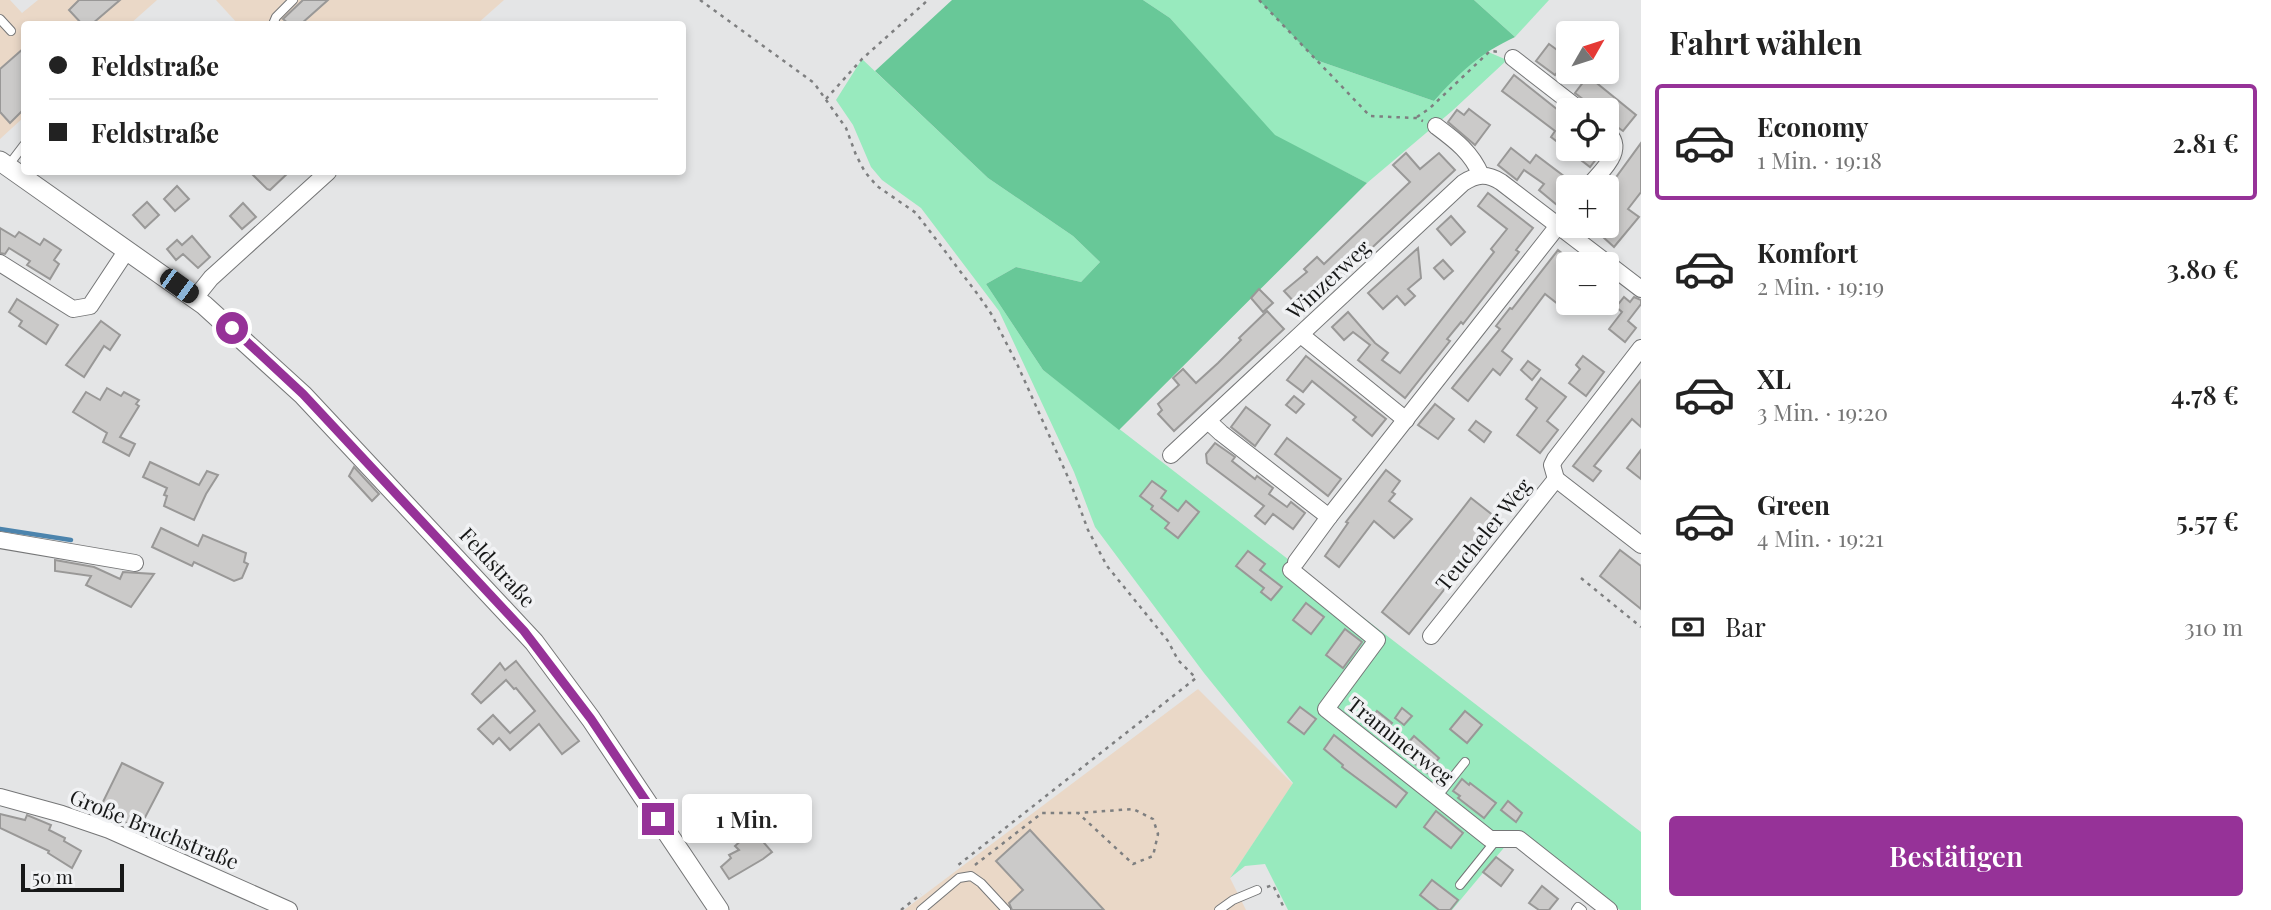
<!DOCTYPE html>
<html lang="de">
<meta charset="utf-8">
<style>
:root{--surface:#fff;--page:#f6f6f6;--text:#222;--muted:#767676;--line:#e0e0e0;--accent:#963298}
body{margin:0;font-family:"Playfair Display",serif;background:var(--page);color:var(--text);height:100vh;display:flex;flex-direction:column;font-size:26px;white-space:nowrap}
*{box-sizing:border-box;margin:0}
p{font-size:23px;color:var(--muted)}
.icon{flex:none;width:38px;height:38px;fill:none;stroke:currentColor;stroke-width:2;stroke-linecap:round;stroke-linejoin:round}
.map{position:relative;flex:1;overflow:hidden}
.panel{display:flex;flex-direction:column;background:var(--surface);width:630px}
.panel>*{flex:none}
.guide{position:absolute;left:21px;top:21px;width:665px;height:154px;border-radius:7px;box-shadow:0 4px 10px #0003;display:grid;align-content:center;height:154px;padding:0 28px;background:var(--surface)}
.needle{width:46px;rotate:51deg}
.controls{position:absolute;left:1556px;top:21px;display:grid;gap:14px}
.controls a{display:grid;place-items:center;width:63px;height:63px;border-radius:7px;background:var(--surface);box-shadow:0 4px 10px #0003;font-size:35px}
.scale{position:absolute;left:21px;bottom:18px;width:103px;box-sizing:border-box;padding-left:7px;border:4px solid #171818;border-top:0;font-size:19px;line-height:24px;white-space:nowrap;color:#171818;-webkit-text-stroke:5px #f1f2f4;paint-order:stroke}
.end{position:absolute;width:32px;height:32px;margin:-16px;border:9px solid #963298;background:#fff;box-shadow:0 0 0 4px #fff}
.from{border-radius:50%}
.bubble{position:absolute;height:49px;border-radius:7px;background:var(--surface);box-shadow:0 4px 10px #0003;font-size:23px;font-weight:600;line-height:49px;text-align:center}
.car{position:absolute;width:21px;height:42px;margin:-21px -10px;border-radius:9px;box-shadow:0 0 5px 2px #0007;background:linear-gradient(#222 24%,#8ab4d8 0 40%,#222 0 76%,#8ab4d8 0 86%,#222 0)}
.guide b{display:flex;align-items:center;gap:24px;height:66px;font-size:26px}
.guide b+b{border-top:2px solid var(--line)}
.guide i{width:18px;height:18px;background:var(--text)}
ul{padding:0;list-style:none}
li{display:flex;align-items:center;gap:21px;height:116px;margin:0 14px 10px;padding:0 14px;border:4px solid transparent;border-radius:7px}
li div{flex:1}
li b{display:block;font-size:26px}
li em{font-style:normal;font-weight:600}
li.current{border-color:var(--accent)}
li>.icon{width:63px;height:63px;stroke-width:1.5}
h2{padding:0 28px;font-size:32px;line-height:84px}
.pay{display:flex;align-items:center;gap:18px;height:77px;padding:0 28px;font-size:26px}
.pay p{margin-inline-start:auto}
.action{display:flex;gap:14px;margin-top:auto;padding:14px 28px}
.action a{flex:1;height:80px;border-radius:7px;background:var(--accent);color:#fff;font-size:28px;font-weight:600;line-height:80px;text-align:center}
main{display:flex;flex:1;min-height:0}
.map>svg:first-child{display:block}
.commercial{fill:#ead8c7}
.green{fill:#98eabe}
.forest{fill:#68c898}
.lines{fill:none;stroke-linecap:round;stroke-linejoin:round}
.stream{stroke:#4c84ad;stroke-width:4.5}
.building{fill:#cbcac9;stroke:#999897;stroke-width:2}
.service-casing{stroke:#757677;stroke-width:10}
.minor-casing{stroke:#757677;stroke-width:18}
.tertiary-casing{stroke:#757677;stroke-width:21}
.path{stroke:#7e7f80;stroke-width:2.5;stroke-dasharray:3.5 5;stroke-linecap:butt}
.service{stroke:#fff;stroke-width:8}
.minor{stroke:#fff;stroke-width:16}
.tertiary{stroke:#fff;stroke-width:19}
.route{stroke:#963298;stroke-width:9}
.labels{text-anchor:middle;stroke-width:7;stroke-linejoin:round;paint-order:stroke}
.street-label{font-size:21px;fill:#171818;stroke:#f1f2f4}
</style>
<main>
<div class="map">
<svg width="1641" height="910" viewBox="0 0 1641 910">
<rect width="100%" height="100%" fill="#e4e5e6"/>
<g class="commercial">
<polygon points="0,0 10,0 22,13 38,0 157,0 130,24 24,24 24,117 0,139"/>
<polygon points="216,0 504,0 477,24 238,24"/>
<polygon points="1198,689 1293,784 1230,878 1246,910 904,910"/>
</g>
<g class="green">
<polygon points="1143,0 1260,0 1316,60 1434,101 1456,76 1486,51 1507,60 1452,111 1367,183 1275,136 1170,18"/>
<polygon points="1474,0 1549,0 1515,37"/>
<polygon points="862,59 988,178 1073,236 1100,262 1081,282 1016,267 986,284 1043,370 1641,832 1641,910 1620,910 1517,832 1452,910 1288,910 1265,864 1245,866 1230,878 1293,783 1204,673 1095,527 1074,472 999,311 921,208 882,180 871,167 853,125 836,100"/>
</g>
<g class="forest">
<polygon points="952,0 1143,0 1170,18 1275,135 1367,183 1119,430 1043,370 986,284 1016,267 1081,282 1100,262 1073,236 988,178 875,71"/>
<path d="M1259,0H1474L1515,37C1479,54 1460,72 1434,101L1316,60Z"/>
</g>
<g class="lines">
<polyline class="stream" points="0,529 71,540"/>
</g>
<g class="building">
<polygon points="79,0 120,0 92,24 82,24 69,10"/>
<polygon points="303,0 328,0 301,24 289,24 283,19"/>
<polygon points="1549,44 1568,58 1555,75 1536,61"/>
<polygon points="24,48 24,109 10,123 0,112 0,69"/>
<polygon points="1514,75 1568,118 1568,149 1585,149 1597,158 1590,167 1551,137 1555,131 1502,91"/>
<polygon points="1588,76 1636,115 1623,131 1606,119 1606,110 1597,110 1575,93"/>
<polygon points="1469,109 1490,125 1475,145 1448,122 1457,110 1464,115"/>
<polygon points="1641,143 1641,192 1628,209 1639,217 1614,247 1591,226 1606,226 1606,191"/>
<polygon points="1511,148 1530,163 1536,155 1573,183 1557,205 1539,190 1544,184 1524,170 1517,180 1498,165"/>
<polygon points="1406,153 1420,169 1439,153 1455,170 1314,302 1307,296 1297,305 1284,291 1307,272 1304,269 1317,257 1324,264 1410,182 1393,165"/>
<polygon points="250,172 289,172 270,190 267,189"/>
<polygon points="177,186 189,199 175,211 164,199"/>
<polygon points="1488,193 1533,228 1516,250 1519,252 1463,324 1461,322 1447,339 1450,341 1405,398 1358,360 1370,345 1353,332 1344,340 1332,327 1348,312 1375,343 1388,353 1382,360 1400,373 1494,252 1491,249 1507,229 1478,206"/>
<polygon points="147,202 159,215 145,228 133,215"/>
<polygon points="243,203 256,217 242,229 230,216"/>
<polygon points="1451,216 1465,232 1451,245 1437,229"/>
<polygon points="0,228 15,237 19,232 40,245 44,239 61,250 54,260 59,264 50,279 27,265 30,261 9,248 5,254 0,253"/>
<polygon points="192,236 210,257 198,268 183,254 176,260 167,249 177,240 182,245"/>
<polygon points="1418,248 1421,278 1408,289 1415,296 1405,305 1397,296 1383,309 1368,293"/>
<polygon points="1558,250 1568,258 1568,277 1563,284 1568,288 1568,312 1545,294 1502,351 1512,359 1500,375 1493,369 1468,401 1452,388 1500,329 1496,326 1510,308 1512,309"/>
<polygon points="1443,260 1453,271 1444,279 1434,268"/>
<polygon points="1259,289 1273,303 1263,312 1251,298"/>
<polygon points="1624,297 1630,302 1634,297 1641,300 1641,304 1628,321 1636,328 1625,342 1609,329 1622,312 1616,307"/>
<polygon points="17,299 58,325 46,344 19,326 22,321 9,312"/>
<polygon points="1267,311 1284,329 1174,431 1158,414 1162,410 1158,404 1179,385 1173,378 1183,369 1196,383 1218,363 1241,340 1239,338"/>
<polygon points="101,321 120,335 110,350 104,346 84,377 66,365"/>
<polygon points="1306,356 1386,419 1372,436 1353,420 1356,417 1312,381 1303,392 1287,380"/>
<polygon points="1583,356 1604,372 1586,396 1569,383 1580,369 1576,365"/>
<polygon points="1528,361 1540,370 1532,380 1521,370"/>
<polygon points="1541,378 1566,397 1547,421 1558,430 1540,453 1517,435 1537,408 1526,399"/>
<polygon points="1641,380 1641,427 1632,419 1594,466 1601,471 1593,481 1573,466"/>
<polygon points="107,388 121,396 124,392 139,400 136,404 139,406 120,437 135,444 129,456 103,442 107,433 73,412 86,392 100,400"/>
<polygon points="1294,396 1304,404 1296,413 1286,405"/>
<polygon points="1435,404 1454,419 1438,439 1418,425"/>
<polygon points="1246,407 1270,425 1255,446 1231,427"/>
<polygon points="1476,421 1491,432 1484,442 1469,430"/>
<polygon points="1287,438 1341,479 1328,496 1275,454"/>
<polygon points="1215,443 1235,457 1232,461 1255,479 1257,476 1273,488 1269,494 1287,507 1291,502 1305,513 1293,529 1273,514 1265,524 1255,516 1264,506 1207,463 1206,454"/>
<polygon points="1641,450 1641,479 1627,468"/>
<polygon points="150,462 199,485 207,471 218,475 206,494 194,520 164,506 167,496 164,495 167,488 143,477"/>
<polygon points="354,467 379,494 372,501 349,476"/>
<polygon points="1386,470 1400,481 1392,492 1395,494 1389,501 1412,519 1394,538 1374,521 1339,567 1325,556 1348,523 1346,522"/>
<polygon points="1152,481 1166,491 1161,498 1178,511 1186,501 1199,512 1178,538 1165,528 1169,523 1151,509 1153,506 1140,496"/>
<polygon points="1471,498 1499,520 1409,634 1382,612"/>
<polygon points="161,528 198,546 203,535 246,553 244,562 248,564 242,578 234,581 194,562 192,566 152,547"/>
<polygon points="1620,550 1641,566 1641,609 1600,576"/>
<polygon points="1248,551 1265,564 1260,570 1282,587 1271,600 1261,592 1264,588 1236,566"/>
<polygon points="55,560 94,567 120,579 123,572 154,574 131,607 86,585 91,576 55,571"/>
<polygon points="1306,603 1324,617 1311,634 1293,620"/>
<polygon points="1345,629 1362,642 1343,668 1326,655"/>
<polygon points="516,661 579,741 562,754 539,724 510,750 499,738 493,744 478,729 493,715 510,733 535,711 516,688 514,689 506,680 481,703 472,694 500,663 505,670"/>
<polygon points="1300,707 1316,719 1304,734 1288,722"/>
<polygon points="1402,708 1412,716 1404,725 1395,718"/>
<polygon points="1377,711 1392,723 1381,737 1366,726"/>
<polygon points="1465,711 1482,725 1467,743 1450,729"/>
<polygon points="1334,735 1407,793 1396,807 1342,767 1343,765 1324,749"/>
<polygon points="1414,736 1439,758 1427,773 1400,752"/>
<polygon points="122,763 163,783 139,829 99,810"/>
<polygon points="1462,779 1469,785 1470,783 1496,803 1484,818 1458,798 1460,796 1453,791"/>
<polygon points="1508,801 1522,813 1516,822 1501,810"/>
<polygon points="1436,811 1463,833 1451,848 1424,827"/>
<polygon points="0,814 25,820 27,815 51,825 49,830 65,838 64,841 81,851 72,868 48,853 49,851 0,828"/>
<polygon points="753,830 772,852 763,859 729,879 721,867 731,858 729,855 739,850 735,846"/>
<polygon points="1030,830 1104,910 1012,910 1009,903 1023,890 996,861"/>
<polygon points="1496,857 1513,870 1501,886 1483,872"/>
<polygon points="1432,880 1458,900 1450,910 1439,910 1420,895"/>
<polygon points="1542,886 1558,899 1549,910 1539,910 1529,903"/>
</g>
<g class="lines">
<g class="service-casing">
<g id="service">
<polyline points="0,19 11,31"/>
<polyline points="273,24 276,17 293,0"/>
<polyline points="8,166 24,145"/>
<polyline points="1437,797 1465,762"/>
<polyline points="1460,885 1497,839"/>
<polyline points="921,910 959,878 971,876 981,883 1006,910"/>
<polyline points="1219,910 1233,900 1257,890"/>
<polyline points="1576,910 1578,907 1582,910"/>
</g>
</g>
<g class="minor-casing">
<g id="minor">
<polyline points="1513,58 1580,110"/>
<path d="M1436,126C1456,141 1471,152 1481,175"/>
<path d="M1588,187C1601,171 1628,150 1606,131"/>
<polyline points="0,263 73,309 90,306 127,250"/>
<polyline points="195,298 211,278 328,172"/>
<polyline points="1301,335 1406,420"/>
<polyline points="1208,421 1221,433 1329,517 1568,213"/>
<path d="M1171,455L1463,183C1477,174 1487,173 1501,182L1641,289"/>
<polyline points="1556,479 1552,465 1555,459 1641,348"/>
<polyline points="1556,479 1641,545"/>
<polyline points="0,540 135,563"/>
<polyline points="1296,562 1329,517"/>
<polyline points="1291,570 1377,640 1326,709 1490,839 1519,839 1609,910"/>
<polyline points="1431,636 1556,479"/>
<polyline points="0,797 62,814 109,830 289,910"/>
</g>
</g>
<g class="tertiary-casing">
<polyline id="tertiary" points="0,161 204,305 303,395 534,642 591,719 719,910"/>
</g>
<g class="path">
<polyline points="700,0 814,83 846,128 856,155 865,172 877,186 916,213 979,296 992,315 1018,366 1071,484 1088,530 1107,566 1168,641 1178,660 1196,678 957,866"/>
<polyline points="1259,0 1370,116 1416,118 1423,121"/>
<polyline points="826,99 862,59 928,0"/>
<polyline points="1417,117 1430,108 1490,51 1500,52"/>
<polyline points="1581,578 1641,627"/>
<polyline points="975,865 1042,813 1078,813 1133,864 1153,856 1158,834 1153,819 1133,809 1078,813"/>
<polyline points="1267,887 1273,885 1285,910"/>
<polyline points="901,910 921,894"/>
</g>
<use href="#service" class="service"/>
<use href="#minor" class="minor"/>
<use href="#tertiary" class="tertiary"/>
</g>
<g class="lines">
<polyline class="route" points="232,328 303,394 524,631 591,719 658,819"/>
</g>
<g class="labels">
<g class="street-label">
<text transform="translate(1329 280) rotate(-43)" y="7">Winzerweg</text>
<text transform="translate(1484 535) rotate(-51)" y="7">Teucheler Weg</text>
<text transform="translate(497 568) rotate(47)" y="7">Feldstraße</text>
<text transform="translate(1400 741) rotate(38)" y="7">Traminerweg</text>
<text transform="translate(154 830) rotate(22)" y="7">Große Bruchstraße</text>
</g>
</g>
</svg>
<div class="controls">
<a><svg class="needle" viewBox="-14 -14 28 28"><path d="M0-13l5 13h-10z" fill="#e53935"/><path d="M0 13l5-13h-10z" fill="#767676"/></svg></a>
<a><svg class="icon" aria-label="locate" viewBox="0 0 24 24"><circle cx="12" cy="12" r="6"/><path d="M12 2v4M12 18v4M2 12h4M18 12h4"/></svg></a>
<a>+</a>
<a>−</a>
</div>
<div class="scale">50 m</div>
<i class="end from" style="left:232px;top:328px"></i>
<i class="end" style="left:658px;top:819px"></i>
<div class="bubble" style="left:682px;top:794px;width:130px">1 Min.</div>
<i class="car" style="left:179px;top:286px;rotate:126deg"></i>
<div class="guide">
<b><i class="from"></i>Feldstraße</b>
<b><i></i>Feldstraße</b>
</div>
</div>
<section class="panel">
<h2>Fahrt wählen</h2>
<ul>
<li class="current"><svg class="icon" aria-label="car" viewBox="0 0 24 24"><path d="M5 17H2v-5l4-1 3-4h7l3 4 3 1v5h-3M9 17h6M6 11h13"/><circle cx="7" cy="17" r="2"/><circle cx="17" cy="17" r="2"/></svg><div><b>Economy</b><p>1 Min. · 19:18</p></div><em>2.81 €</em></li>
<li><svg class="icon" aria-label="car" viewBox="0 0 24 24"><path d="M5 17H2v-5l4-1 3-4h7l3 4 3 1v5h-3M9 17h6M6 11h13"/><circle cx="7" cy="17" r="2"/><circle cx="17" cy="17" r="2"/></svg><div><b>Komfort</b><p>2 Min. · 19:19</p></div><em>3.80 €</em></li>
<li><svg class="icon" aria-label="car" viewBox="0 0 24 24"><path d="M5 17H2v-5l4-1 3-4h7l3 4 3 1v5h-3M9 17h6M6 11h13"/><circle cx="7" cy="17" r="2"/><circle cx="17" cy="17" r="2"/></svg><div><b>XL</b><p>3 Min. · 19:20</p></div><em>4.78 €</em></li>
<li><svg class="icon" aria-label="car" viewBox="0 0 24 24"><path d="M5 17H2v-5l4-1 3-4h7l3 4 3 1v5h-3M9 17h6M6 11h13"/><circle cx="7" cy="17" r="2"/><circle cx="17" cy="17" r="2"/></svg><div><b>Green</b><p>4 Min. · 19:21</p></div><em>5.57 €</em></li>
</ul>
<div class="pay"><svg class="icon" aria-label="cash" viewBox="0 0 24 24"><path d="M3 7h18v10H3z"/><circle cx="12" cy="12" r="2"/></svg>Bar<p>310 m</p></div>
<div class="action"><a>Bestätigen</a></div>
</section>
</main>
